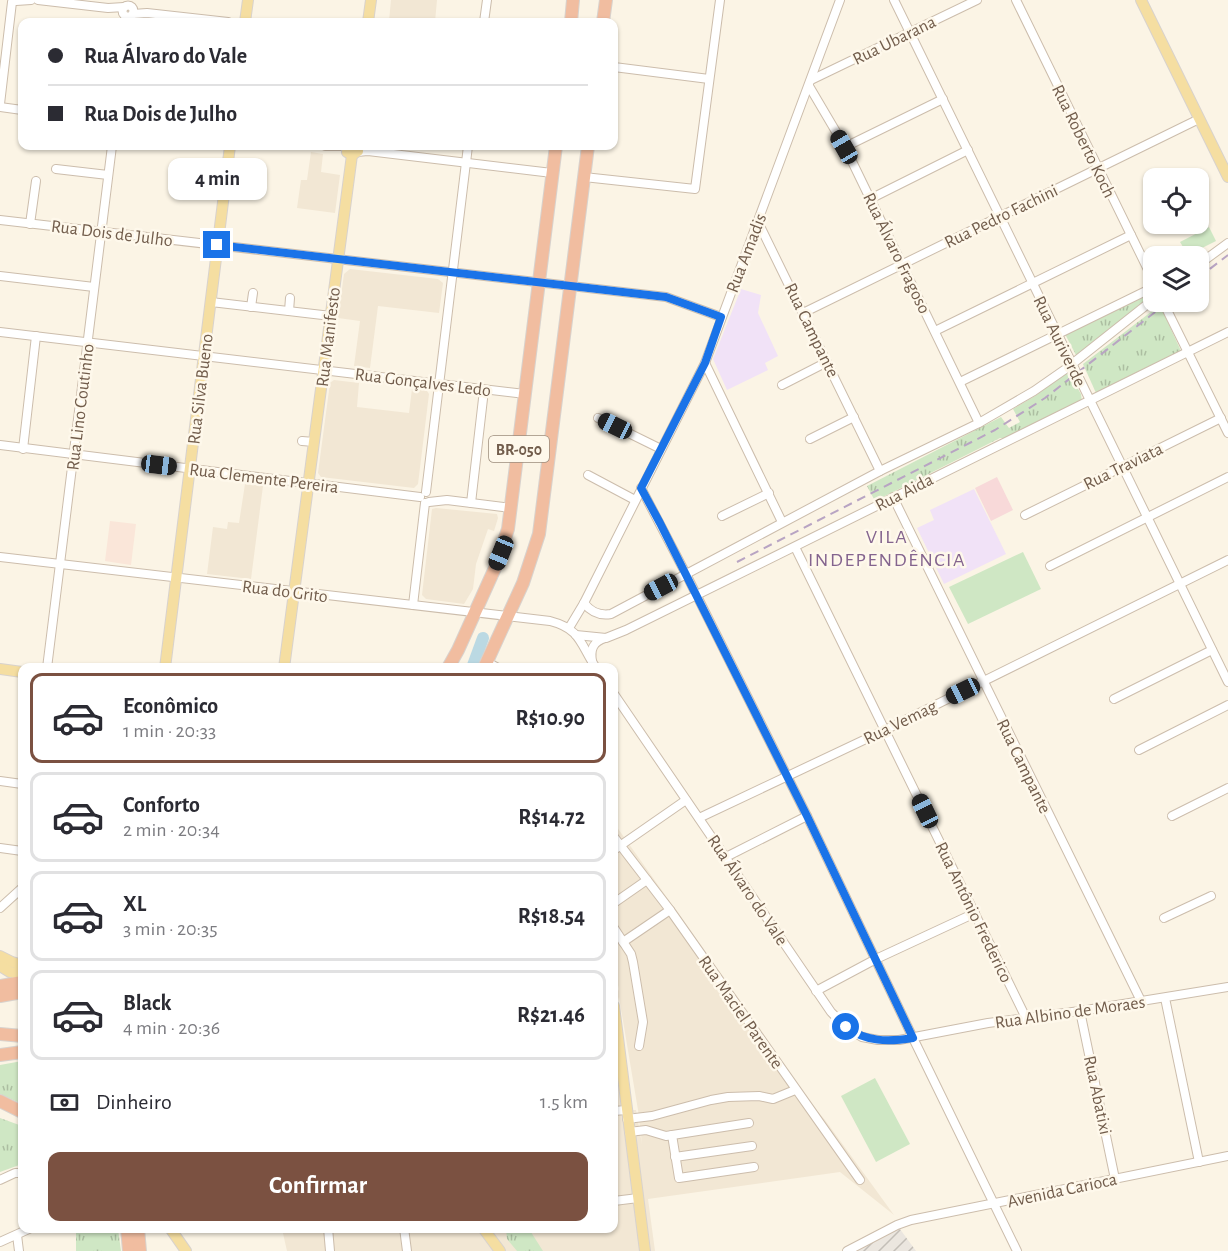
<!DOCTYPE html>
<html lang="pt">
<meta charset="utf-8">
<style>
:root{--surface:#fff;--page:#f2f2f3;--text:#2b2b33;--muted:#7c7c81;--line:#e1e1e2;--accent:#7b5141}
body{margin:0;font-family:"Alegreya Sans",sans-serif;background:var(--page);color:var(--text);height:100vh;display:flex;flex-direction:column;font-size:22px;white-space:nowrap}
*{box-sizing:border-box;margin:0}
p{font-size:20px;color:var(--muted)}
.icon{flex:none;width:33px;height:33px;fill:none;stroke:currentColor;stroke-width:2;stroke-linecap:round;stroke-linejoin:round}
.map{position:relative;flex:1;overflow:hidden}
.side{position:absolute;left:18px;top:663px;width:600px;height:570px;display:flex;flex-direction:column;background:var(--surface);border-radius:12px;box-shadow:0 2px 4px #0004}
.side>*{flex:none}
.banner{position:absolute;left:18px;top:18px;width:600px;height:132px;border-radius:12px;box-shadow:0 2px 4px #0004;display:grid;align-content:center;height:132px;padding:0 30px;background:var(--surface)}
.fabs{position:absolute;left:1143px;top:168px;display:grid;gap:12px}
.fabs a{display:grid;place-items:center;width:66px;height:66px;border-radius:12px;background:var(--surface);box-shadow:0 2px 4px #0004;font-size:30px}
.end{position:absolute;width:27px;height:27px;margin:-14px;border:8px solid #1a73e8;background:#fff;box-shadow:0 0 0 3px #fff}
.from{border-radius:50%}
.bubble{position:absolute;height:42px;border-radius:12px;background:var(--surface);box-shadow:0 2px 4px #0004;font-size:20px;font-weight:700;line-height:42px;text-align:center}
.car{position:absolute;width:18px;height:36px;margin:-18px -9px;border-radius:8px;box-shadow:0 0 4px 2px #0007;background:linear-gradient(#222 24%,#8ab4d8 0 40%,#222 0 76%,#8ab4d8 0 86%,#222 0)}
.banner b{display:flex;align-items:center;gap:21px;height:57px;font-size:22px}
.banner b+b{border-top:2px solid var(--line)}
.banner i{width:15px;height:15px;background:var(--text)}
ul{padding:10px 0 0;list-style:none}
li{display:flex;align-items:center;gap:18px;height:90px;margin:0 12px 9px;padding:0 18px;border:3px solid var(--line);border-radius:12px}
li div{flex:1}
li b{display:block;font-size:22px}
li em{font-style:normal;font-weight:700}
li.current{border-color:var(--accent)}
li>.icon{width:54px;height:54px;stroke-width:1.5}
.pay{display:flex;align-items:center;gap:15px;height:66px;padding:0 30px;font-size:22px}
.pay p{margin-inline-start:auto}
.action{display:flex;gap:12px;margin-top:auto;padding:12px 30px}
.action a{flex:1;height:69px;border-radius:12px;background:var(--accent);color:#fff;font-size:24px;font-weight:700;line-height:69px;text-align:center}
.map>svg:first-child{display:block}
.residential{fill:#f2e7d4}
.commercial{fill:#fae6d9}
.industrial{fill:url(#industrial-furrows)}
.education{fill:#f1e2f7}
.medical{fill:#f8d9d9}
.grass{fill:url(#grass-tufts)}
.pitch{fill:#cfe7c4}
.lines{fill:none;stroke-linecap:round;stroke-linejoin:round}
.river{stroke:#bbd9e3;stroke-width:12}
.minor-casing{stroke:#ccbdac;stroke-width:10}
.major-casing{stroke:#d8d2cd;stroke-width:12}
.highway-casing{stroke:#d8d2cd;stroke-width:14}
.minor{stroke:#fff;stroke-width:8}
.major{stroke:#f5dea1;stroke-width:10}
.highway{stroke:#f1bda0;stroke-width:12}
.rail{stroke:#b8a4c3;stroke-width:2;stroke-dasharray:9 6;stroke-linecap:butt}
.route{stroke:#1a73e8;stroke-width:8}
.labels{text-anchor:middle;stroke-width:5;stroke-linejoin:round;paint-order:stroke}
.shield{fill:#fef8eb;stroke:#9c8c7c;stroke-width:1.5}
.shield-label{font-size:16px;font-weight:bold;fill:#725d4c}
.street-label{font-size:18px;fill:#725d4c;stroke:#fef8eb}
.neighbourhood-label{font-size:20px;letter-spacing:1.5px;fill:#84648e;stroke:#fef8eb}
</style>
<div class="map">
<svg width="1228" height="1251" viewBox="0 0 1228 1251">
<defs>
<pattern id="industrial-furrows" width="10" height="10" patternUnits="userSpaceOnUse" patternTransform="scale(1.5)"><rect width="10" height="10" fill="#ebe6df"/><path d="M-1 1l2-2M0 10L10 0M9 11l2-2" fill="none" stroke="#c3beb7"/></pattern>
<pattern id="grass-tufts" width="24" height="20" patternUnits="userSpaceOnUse" patternTransform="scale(1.5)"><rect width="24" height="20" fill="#cfe7c4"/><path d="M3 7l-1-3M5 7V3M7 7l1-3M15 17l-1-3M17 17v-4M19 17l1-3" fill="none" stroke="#acbea1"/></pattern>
</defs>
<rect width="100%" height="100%" fill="#fbf4e5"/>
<g class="residential">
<polygon points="391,0 437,0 435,22 389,21"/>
<polygon points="311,152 323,154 321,172 340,175 335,213 297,208 301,180 307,180"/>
<polygon points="350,269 438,279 443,283 439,313 378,306 370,368 354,366 360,321 338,318 344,274"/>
<polygon points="334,380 359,383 357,407 409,413 412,389 427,391 429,394 418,484 414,488 321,477 318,473 330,383"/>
<polygon points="245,484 263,486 251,579 207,574 213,527 227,529 228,522 239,523"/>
<polygon points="436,508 497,514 498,518 494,531 488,529 476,564 473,589 464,604 426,599 422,595 432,509"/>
<polygon points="614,823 761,1030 796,1086 825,1120 894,1215 840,1172 648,1199 655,1251 287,1251 282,1229 614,1228 614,1020 627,1110 636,1110 642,1144 638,1110 619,997 614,1014 614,981 619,991 614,961"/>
</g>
<polygon class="commercial" points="110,521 136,524 131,565 105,561"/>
<polygon class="industrial" points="897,1225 916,1251 845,1251"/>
<g class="education">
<polygon points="741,289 761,295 758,313 778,356 765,363 768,370 727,390 713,359"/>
<polygon points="974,489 1006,554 944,584 917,528 934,520 930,510"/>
</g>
<polygon class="medical" points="997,477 1013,510 991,521 975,488"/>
<g class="grass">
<polygon points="1145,296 1147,301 1077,357 1065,334"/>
<polygon points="1160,305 1181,351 1096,393 1083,364"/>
<polygon points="1068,372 1081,394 1082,402 1005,438 1000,438 875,501 867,486 1001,417 1009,428 1020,422 1013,409 1035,396"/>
<polygon points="22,1061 22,1104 0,1094 0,1065"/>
<polygon points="0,1118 22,1126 22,1164 0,1172"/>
<polygon points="103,1228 118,1229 121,1251 76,1251 76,1232"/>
<polygon points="506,1229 529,1229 543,1251 517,1251 507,1239"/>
</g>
<g class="pitch">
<polygon points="1209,227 1216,241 1188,255 1180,242"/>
<polygon points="1023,552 1041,589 968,624 949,587"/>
<polygon points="875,1078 910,1144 876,1162 841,1096"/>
</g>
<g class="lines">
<polyline class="river" points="472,668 483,638"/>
<g class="minor-casing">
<g id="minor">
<polyline points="38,0 108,8 124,7"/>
<polyline points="894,0 1228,682"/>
<polyline points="1016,0 1154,282"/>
<polyline points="16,1 31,0"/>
<circle cx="128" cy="11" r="5.5"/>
<polyline points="133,14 147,13 228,22"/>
<polyline points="484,22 487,0"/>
<polyline points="614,67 709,79"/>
<polyline points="811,80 977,0"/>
<polyline points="809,86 845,147 979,423"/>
<polyline points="0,104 12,2"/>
<polyline points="0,107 22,110"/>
<polyline points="325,146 348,146"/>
<polyline points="845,147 943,99"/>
<polyline points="357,152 368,151 552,173"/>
<polyline points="56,169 108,175"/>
<polyline points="584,177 695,189 720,0"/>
<polyline points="870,199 968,150"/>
<polyline points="0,220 666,297 721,317"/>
<polyline points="758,222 880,471"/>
<polyline points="30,224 36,181"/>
<polyline points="1198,265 1228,243"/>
<polyline points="0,276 94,287"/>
<polyline points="211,302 331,316"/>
<polyline points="1163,302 1228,433"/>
<polyline points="251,307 253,293"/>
<polyline points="289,311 290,298"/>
<polyline points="803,313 1199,119"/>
<polyline points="935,331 1131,235"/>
<polyline points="0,332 525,394"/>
<polyline points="705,363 782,522"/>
<polyline points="960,382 1154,287"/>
<polyline points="782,385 827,362"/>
<polyline points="598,418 661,449"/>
<polyline points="810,439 854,417"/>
<polyline points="302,441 314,442"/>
<polyline points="0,445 420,497"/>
<polyline points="23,449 36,336"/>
<polyline points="588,475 635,500"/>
<polyline points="641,488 686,574 807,816 913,1038 1017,1251"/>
<polyline points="426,492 468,146"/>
<polyline points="893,497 1141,1001"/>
<polyline points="429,502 447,500 511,508"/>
<polyline points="471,503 484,390"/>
<polyline points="1025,515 1221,418"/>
<polyline points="722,516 769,493"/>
<polyline points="795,547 1026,1018"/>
<path d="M0,557L550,621C581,629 580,644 596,668"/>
<polyline points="1050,566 1228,477"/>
<path d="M584,603C591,612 599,616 611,614L880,471L979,423L1034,391L1067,368L1154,299"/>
<polyline points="413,605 425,503"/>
<polyline points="569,628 584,603 705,363 840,0"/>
<polyline points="576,635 606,638 626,630 1228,332"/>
<path d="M592,661C590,649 593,642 605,638"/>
<polyline points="487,662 498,668"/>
<polyline points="47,668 112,146"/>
<polyline points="614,694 831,1012 846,1027 862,1037 878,1040 899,1040 988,1023 1080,1011 1228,987"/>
<polyline points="1114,699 1212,650"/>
<polyline points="1139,750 1228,705"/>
<polyline points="0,781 22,784"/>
<polyline points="1172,816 1228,788"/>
<polyline points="699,818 885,730 1228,560"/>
<polyline points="614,837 670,910 860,1180"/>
<polyline points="0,848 22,851"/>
<polyline points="614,850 686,800"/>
<polyline points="726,857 807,816"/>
<polyline points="614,903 647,880"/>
<polyline points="0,908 22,888"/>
<polyline points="1164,918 1211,896"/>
<polyline points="614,928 631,954 633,962 643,1022 639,1046"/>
<polyline points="623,942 670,910"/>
<polyline points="816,991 876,959 975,913"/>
<polyline points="1165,998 1199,1162"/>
<polyline points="1080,1011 1115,1179"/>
<polyline points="614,1111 626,1110"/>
<polyline points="627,1119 652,1116 711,1100 728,1097 759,1096 773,1099 795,1090"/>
<polyline points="629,1132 646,1130 666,1136 749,1123"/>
<polyline points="672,1135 679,1178 754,1167"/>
<polyline points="675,1157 752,1146"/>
<polyline points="0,1180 15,1173 22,1173"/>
<polyline points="614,1201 638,1198"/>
<polyline points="328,1228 330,1251"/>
<polyline points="404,1228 407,1251"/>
<polyline points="17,1235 19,1251"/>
<polyline points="0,1242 31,1228"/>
<polyline points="847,1251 897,1225 911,1220 1228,1156"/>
</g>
</g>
<g class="major-casing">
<g id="major">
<polyline points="1141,0 1228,177"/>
<polyline points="245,22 248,0"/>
<polyline points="368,22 371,0"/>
<polyline points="348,146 347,152 352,155 358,151 357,146"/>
<polyline points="165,668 230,146"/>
<polyline points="284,668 352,155"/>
<polyline points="0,669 22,672"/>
<polyline points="0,956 12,962 22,965"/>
<polyline points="0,966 10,972 22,974"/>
<polyline points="614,1006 645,1251"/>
<polyline points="170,1228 186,1251"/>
<polyline points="483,1228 500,1251"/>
</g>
</g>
<g class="highway-casing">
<g id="highway">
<polyline points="571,22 573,0"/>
<polyline points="603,22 606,0"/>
<polyline points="448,668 458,650 495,568 508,529 556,146"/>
<polyline points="484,668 523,583 539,534 588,146"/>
<polyline points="0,986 22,982"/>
<polyline points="0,996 22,992"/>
<polyline points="0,1034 22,1036"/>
<polyline points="0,1055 22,1052"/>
<polyline points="0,1101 22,1112"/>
<polyline points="127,1228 129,1251"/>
<polyline points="138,1228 140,1251"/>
</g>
</g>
<use href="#minor" class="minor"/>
<use href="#major" class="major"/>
<use href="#highway" class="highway"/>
<g class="rail">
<polyline points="1198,278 1228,255"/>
<polyline points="737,562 995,430 1045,398 1168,302"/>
</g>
</g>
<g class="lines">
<path class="route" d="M217,245L666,297L721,317L705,363L641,488L660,523L807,816L913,1038C888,1042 866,1042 846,1027"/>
</g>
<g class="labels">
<rect class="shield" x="489" y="436" width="60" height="26" rx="4.5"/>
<g class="shield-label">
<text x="519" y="455">BR-050</text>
</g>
<g class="street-label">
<text transform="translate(894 40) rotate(-26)" y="6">Rua Ubarana</text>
<text transform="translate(1084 141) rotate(64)" y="6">Rua Roberto Koch</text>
<text transform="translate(1001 216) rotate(-26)" y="6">Rua Pedro Fachini</text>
<text transform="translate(112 233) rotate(7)" y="6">Rua Dois de Julho</text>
<text transform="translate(746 253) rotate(-69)" y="6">Rua Amadis</text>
<text transform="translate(897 253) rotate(64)" y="6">Rua Álvaro Fragoso</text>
<text transform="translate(812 330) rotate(64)" y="6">Rua Campante</text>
<text transform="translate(328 337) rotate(-83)" y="6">Rua Manifesto</text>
<text transform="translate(1060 341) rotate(64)" y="6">Rua Auriverde</text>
<text transform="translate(423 382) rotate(7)" y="6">Rua Gonçalves Ledo</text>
<text transform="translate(200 389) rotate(-83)" y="6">Rua Silva Bueno</text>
<text transform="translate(80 407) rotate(-83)" y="6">Rua Lino Coutinho</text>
<text transform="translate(1123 466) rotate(-26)" y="6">Rua Traviata</text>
<text transform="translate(264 478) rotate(7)" y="6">Rua Clemente Pereira</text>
<text transform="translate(904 492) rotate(-27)" y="6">Rua Aida</text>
<text transform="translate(285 591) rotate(7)" y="6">Rua do Grito</text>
<text transform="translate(900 722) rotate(-26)" y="6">Rua Vemag</text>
<text transform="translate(1024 766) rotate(64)" y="6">Rua Campante</text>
<text transform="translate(748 890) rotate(56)" y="6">Rua Álvaro do Vale</text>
<text transform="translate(974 912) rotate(64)" y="6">Rua Antônio Frederico</text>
<text transform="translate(741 1012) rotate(55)" y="6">Rua Maciel Parente</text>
<text transform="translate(1070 1012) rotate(-8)" y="6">Rua Albino de Moraes</text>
<text transform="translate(1098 1095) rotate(78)" y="6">Rua Abatixi</text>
<text transform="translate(1062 1190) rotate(-12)" y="6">Avenida Carioca</text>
</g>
<g class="neighbourhood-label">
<text x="887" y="543">VILA<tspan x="887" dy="23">INDEPENDÊNCIA</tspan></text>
</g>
</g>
</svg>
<div class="fabs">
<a><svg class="icon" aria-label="locate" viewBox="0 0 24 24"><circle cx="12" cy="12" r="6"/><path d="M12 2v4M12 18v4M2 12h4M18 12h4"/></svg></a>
<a><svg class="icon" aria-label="layers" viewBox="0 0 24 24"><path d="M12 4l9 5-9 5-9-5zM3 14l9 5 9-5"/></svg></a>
</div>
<i class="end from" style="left:846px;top:1027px"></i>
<i class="end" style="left:217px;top:245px"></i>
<div class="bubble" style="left:168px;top:158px;width:99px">4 min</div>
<i class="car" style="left:844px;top:147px;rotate:330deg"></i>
<i class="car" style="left:615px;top:426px;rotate:296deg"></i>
<i class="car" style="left:159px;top:465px;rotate:97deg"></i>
<i class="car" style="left:501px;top:553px;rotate:202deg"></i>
<i class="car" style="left:661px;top:587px;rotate:242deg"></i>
<i class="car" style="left:963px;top:691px;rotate:244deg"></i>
<i class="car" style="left:925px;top:811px;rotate:334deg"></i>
<div class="banner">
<b><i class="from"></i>Rua Álvaro do Vale</b>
<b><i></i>Rua Dois de Julho</b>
</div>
<section class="side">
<ul>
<li class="current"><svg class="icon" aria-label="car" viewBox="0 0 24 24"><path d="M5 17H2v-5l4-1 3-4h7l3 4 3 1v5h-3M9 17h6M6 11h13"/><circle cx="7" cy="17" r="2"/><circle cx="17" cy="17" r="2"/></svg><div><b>Econômico</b><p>1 min · 20:33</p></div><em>R$10.90</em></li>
<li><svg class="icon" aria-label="car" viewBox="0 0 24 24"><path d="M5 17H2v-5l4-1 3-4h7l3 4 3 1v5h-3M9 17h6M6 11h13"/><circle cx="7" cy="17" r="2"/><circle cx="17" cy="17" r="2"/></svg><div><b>Conforto</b><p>2 min · 20:34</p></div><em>R$14.72</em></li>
<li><svg class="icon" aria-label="car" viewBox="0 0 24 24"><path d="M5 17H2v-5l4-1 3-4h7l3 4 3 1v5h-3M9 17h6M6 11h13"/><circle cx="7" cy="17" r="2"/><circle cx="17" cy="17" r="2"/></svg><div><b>XL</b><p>3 min · 20:35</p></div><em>R$18.54</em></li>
<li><svg class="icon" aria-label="car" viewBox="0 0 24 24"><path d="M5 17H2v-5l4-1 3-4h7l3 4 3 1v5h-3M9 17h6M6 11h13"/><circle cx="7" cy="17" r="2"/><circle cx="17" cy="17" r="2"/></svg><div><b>Black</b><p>4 min · 20:36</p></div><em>R$21.46</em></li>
</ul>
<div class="pay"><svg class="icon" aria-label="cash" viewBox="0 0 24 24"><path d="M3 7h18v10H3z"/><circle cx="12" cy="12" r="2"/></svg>Dinheiro<p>1.5 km</p></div>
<div class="action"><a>Confirmar</a></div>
</section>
</div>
